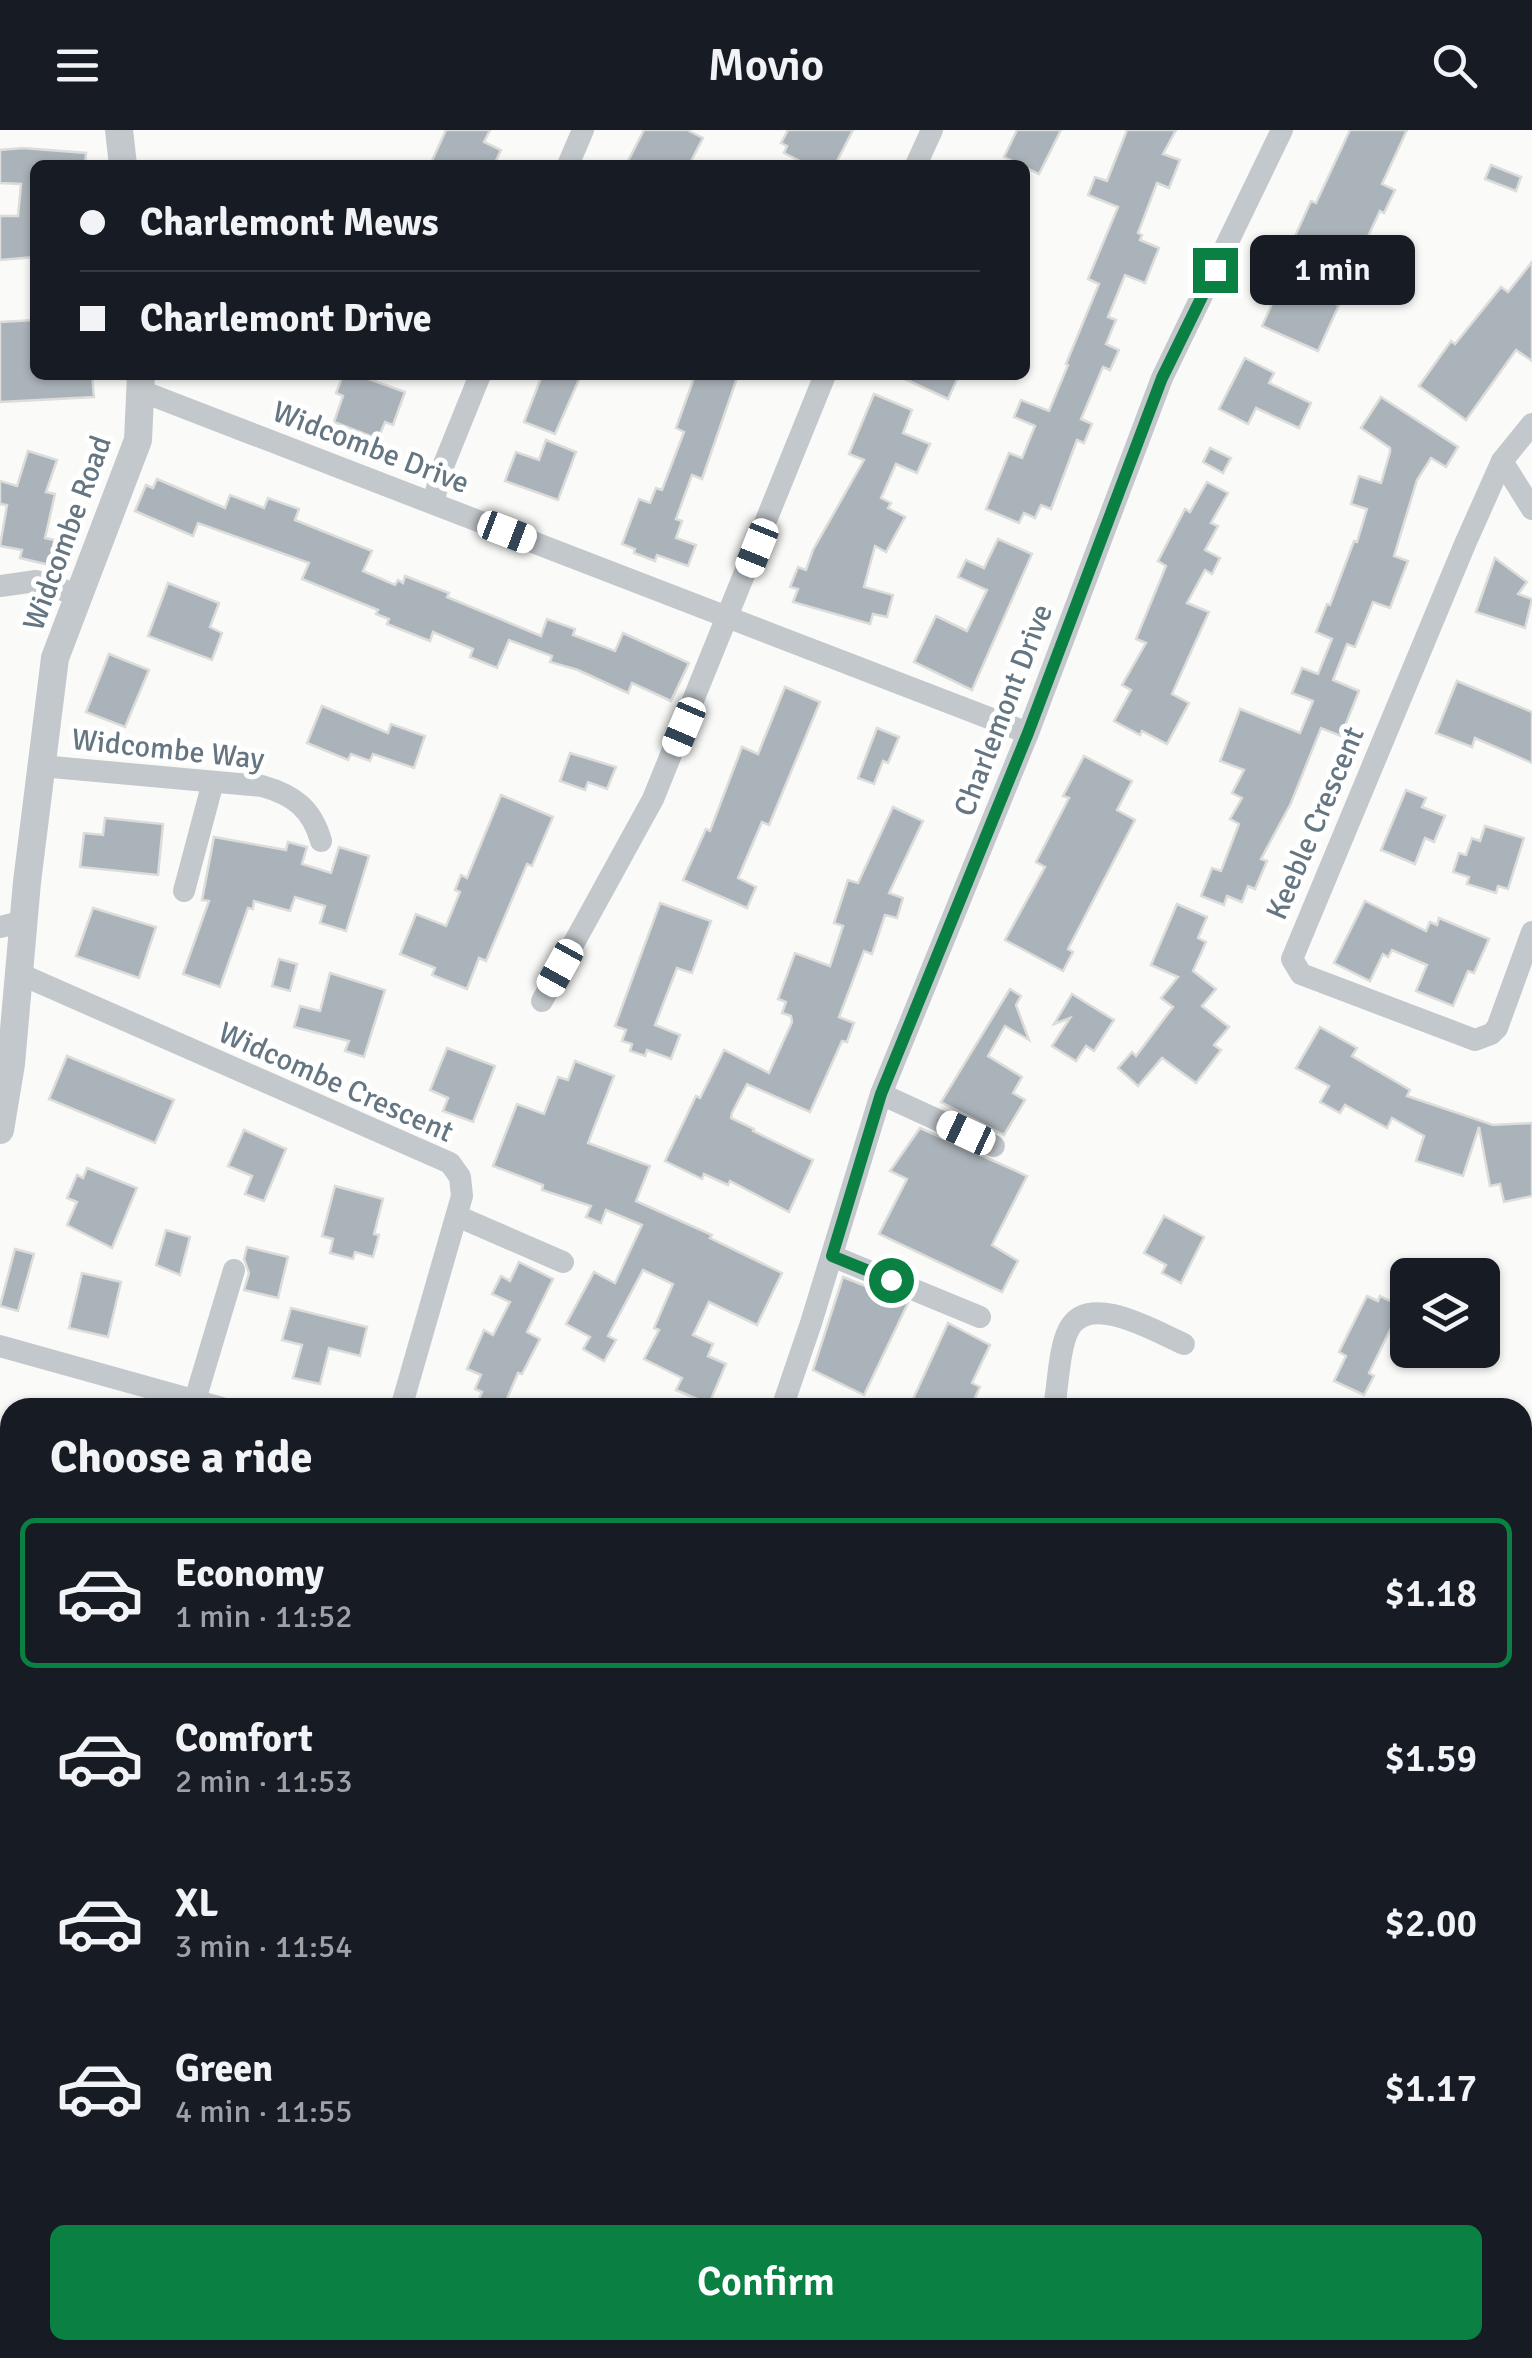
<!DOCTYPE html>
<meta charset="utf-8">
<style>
:root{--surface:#171b24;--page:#242831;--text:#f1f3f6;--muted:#9ea1a6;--line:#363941;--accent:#0b8043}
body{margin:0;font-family:Signika,sans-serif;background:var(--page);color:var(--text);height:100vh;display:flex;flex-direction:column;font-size:38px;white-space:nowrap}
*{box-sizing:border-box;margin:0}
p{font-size:32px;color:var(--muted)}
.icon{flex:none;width:55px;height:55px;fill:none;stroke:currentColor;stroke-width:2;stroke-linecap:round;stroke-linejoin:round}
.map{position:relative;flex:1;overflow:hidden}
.drawer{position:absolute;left:0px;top:1268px;width:1532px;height:962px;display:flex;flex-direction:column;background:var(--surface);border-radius:30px 30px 0 0;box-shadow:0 2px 8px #0004}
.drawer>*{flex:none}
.top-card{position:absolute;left:30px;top:30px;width:1000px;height:220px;border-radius:15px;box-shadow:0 2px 8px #0004;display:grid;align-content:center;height:220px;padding:0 50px;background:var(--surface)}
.fabs{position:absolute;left:1390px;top:1128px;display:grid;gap:20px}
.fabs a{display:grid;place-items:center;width:110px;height:110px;border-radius:15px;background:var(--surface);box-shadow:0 2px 8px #0004;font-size:50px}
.end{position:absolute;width:45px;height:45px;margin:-22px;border:12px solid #0b8043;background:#fff;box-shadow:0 0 0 5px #fff}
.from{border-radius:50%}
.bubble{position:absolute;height:70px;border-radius:15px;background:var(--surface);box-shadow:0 2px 8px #0004;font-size:32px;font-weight:600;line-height:70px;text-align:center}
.car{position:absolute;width:30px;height:60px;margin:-30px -15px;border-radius:12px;box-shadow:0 0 8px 2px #0007;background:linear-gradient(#fff 24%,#345 0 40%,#fff 0 76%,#345 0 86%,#fff 0)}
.top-card b{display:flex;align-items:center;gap:35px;height:95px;font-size:38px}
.top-card b+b{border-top:2px solid var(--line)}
.top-card i{width:25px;height:25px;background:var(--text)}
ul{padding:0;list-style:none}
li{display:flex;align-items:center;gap:30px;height:150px;margin:0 20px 15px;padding:0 30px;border:5px solid transparent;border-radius:15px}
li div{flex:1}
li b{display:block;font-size:38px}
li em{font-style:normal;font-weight:600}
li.active{border-color:var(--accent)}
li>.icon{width:90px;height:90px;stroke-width:1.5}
h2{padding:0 50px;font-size:45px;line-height:120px}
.primary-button{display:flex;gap:20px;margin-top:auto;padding:20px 50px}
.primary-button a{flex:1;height:115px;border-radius:15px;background:var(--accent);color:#fff;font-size:40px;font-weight:600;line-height:115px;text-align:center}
header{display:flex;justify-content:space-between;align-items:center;height:130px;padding:0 50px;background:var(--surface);font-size:45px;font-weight:600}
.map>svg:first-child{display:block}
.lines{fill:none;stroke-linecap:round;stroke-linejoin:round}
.canal{stroke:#bbc7cb;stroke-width:20}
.building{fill:#aab3b9;stroke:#dcdcda;stroke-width:2.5}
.minor{stroke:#c3c8cc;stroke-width:22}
.tertiary{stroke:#c3c8cc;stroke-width:28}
.route{stroke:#0b8043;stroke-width:12}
.labels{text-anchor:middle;stroke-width:10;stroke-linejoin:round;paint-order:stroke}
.street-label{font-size:30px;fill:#657683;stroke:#fff}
</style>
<header><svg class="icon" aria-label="menu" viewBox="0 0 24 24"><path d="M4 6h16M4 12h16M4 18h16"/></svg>Movio<svg class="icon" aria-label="search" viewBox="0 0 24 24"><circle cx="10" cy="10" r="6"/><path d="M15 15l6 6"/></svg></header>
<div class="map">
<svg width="1532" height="2228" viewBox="0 0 1532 2228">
<rect width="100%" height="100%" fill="#fafaf8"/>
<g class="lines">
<g class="canal">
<polyline points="1522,1959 1532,1920"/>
<polyline points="1291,2228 1299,2220"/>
</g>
</g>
<g class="building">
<polygon points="446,0 490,0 484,12 501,20 494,35 430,35"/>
<polygon points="644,0 687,0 703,8 689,35 626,35"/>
<polygon points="788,0 853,0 835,35 808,35 784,23 787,16 781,13"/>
<polygon points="1017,0 1061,0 1039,44 1004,27"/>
<polygon points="1127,0 1176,0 1163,24 1180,30 1169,58 1157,53 1138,103 1142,105 1140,110 1159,118 1145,153 1125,145 1108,187 1116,190 1106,214 1119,220 1110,240 1103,237 1081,289 1092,294 1084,313 1077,310 1051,379 1041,375 1035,388 1024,383 1019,393 986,379 1009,323 1022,328 1035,296 1014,287 1021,270 1049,281 1068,235 1066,234 1099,154 1088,149 1118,77 1088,65 1095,47 1107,51"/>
<polygon points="1350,0 1407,0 1382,54 1395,60 1384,83 1380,81 1336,174 1339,175 1318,221 1262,196 1292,129 1286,126 1311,71 1316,73"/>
<polygon points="23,18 86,23 85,35 35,35 35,127 0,130 0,86 18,86 21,54 0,53 0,20"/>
<polygon points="1491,35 1521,47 1516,61 1485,49"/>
<polygon points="1532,132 1532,231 1516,220 1466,290 1419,256 1451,211 1455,214 1501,157 1508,162"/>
<polygon points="35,190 35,245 92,245 94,267 0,272 0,192"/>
<polygon points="1245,228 1274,243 1269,253 1311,273 1299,298 1256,278 1248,294 1219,279"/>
<polygon points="343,245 358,245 405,262 393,295 385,292 378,309 334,292 343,266 336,263"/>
<polygon points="542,245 581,245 555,304 524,292"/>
<polygon points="695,245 738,245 702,349 692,345 676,389 682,391 676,408 696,415 688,436 657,425 655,431 634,423 635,419 622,414 639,369 650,373 656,358 662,360 684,302 676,298"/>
<polygon points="896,245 959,245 948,269"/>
<polygon points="874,264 912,280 903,303 930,314 917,343 896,334 881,368 891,373 888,378 905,387 886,422 875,416 864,457 893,465 887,487 873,484 870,494 793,472 798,459 790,457 798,437 806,440 813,420 864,330 849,324"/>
<polygon points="1381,267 1458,317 1446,337 1431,328 1417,350 1394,426 1408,431 1390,478 1373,472 1355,517 1347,514 1333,550 1359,561 1341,606 1321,598 1291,673 1261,729 1267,731 1255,759 1248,756 1242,772 1227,766 1224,775 1201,766 1212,738 1221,741 1239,694 1230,689 1242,668 1232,663 1244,640 1220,631 1240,579 1300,603 1313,571 1292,563 1302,538 1318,544 1332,509 1316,502 1327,474 1330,475 1354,411 1357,412 1367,379 1351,374 1359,346 1381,353 1390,322 1390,318 1361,298"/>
<polygon points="546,310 576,322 558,370 505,351 516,322 539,330"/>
<polygon points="1210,318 1231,328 1223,343 1203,332"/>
<polygon points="28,321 57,330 46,362 55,364 45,408 64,412 58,437 20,428 22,420 0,416 7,375 0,374 0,351 17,356"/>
<polygon points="157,349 225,378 230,365 264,378 268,368 299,379 295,390 372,421 363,441 395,455 398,450 403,453 405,446 449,463 447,467 541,506 547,489 575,499 573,505 615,521 623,503 689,533 671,571 632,553 628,563 578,540 550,532 552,526 509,510 497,538 470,527 473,519 433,502 430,511 387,494 389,489 376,484 378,480 302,449 309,433 198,393 193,406 135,381 146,355 153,358"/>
<polygon points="1207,352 1228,363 1211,393 1218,396 1205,420 1220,428 1212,444 1205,440 1187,473 1209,482 1172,564 1189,573 1167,614 1142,601 1140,605 1114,591 1131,560 1122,555 1146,513 1136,509 1166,436 1158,431 1185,379 1190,382"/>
<polygon points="998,409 1032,424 972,560 914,532 936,486 967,501 987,460 958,447 966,430 984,438"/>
<polygon points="1495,428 1527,452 1518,464 1532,469 1525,498 1476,482"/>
<polygon points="168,453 219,473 210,497 222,503 212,530 148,506"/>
<polygon points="109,524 149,540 125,597 86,582"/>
<polygon points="1457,551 1532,582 1532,633 1475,608 1472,617 1436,603"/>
<polygon points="785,557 820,572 769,695 762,692 738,748 756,757 747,778 683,750 706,699 710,701 742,617 758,624"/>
<polygon points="322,576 388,603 391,594 425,606 414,638 373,624 370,631 351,624 348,630 307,613"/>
<polygon points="877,598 899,607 888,633 883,631 874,654 858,648"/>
<polygon points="570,623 616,637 607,659 588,652 585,660 560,651"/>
<polygon points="1084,626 1132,651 1117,680 1135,690 1068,819 1073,822 1063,841 1005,810 1045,737 1036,732 1069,668 1063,666"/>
<polygon points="1406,660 1426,668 1422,677 1445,686 1434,712 1425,708 1415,734 1381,720"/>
<polygon points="501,665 553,687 532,736 527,734 486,831 479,828 467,859 432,845 435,838 400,824 416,784 446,796 460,762 455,760 461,745 467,748"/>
<polygon points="893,677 923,691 889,763 903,768 897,788 885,785 872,824 864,821 839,887 854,893 847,912 842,911 810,982 747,954 732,983 731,988 754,999 753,1001 813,1030 789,1082 730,1051 728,1055 704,1044 702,1049 665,1031 696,966 700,968 724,920 769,943 792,892 791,886 782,883 786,872 778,869 795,823 830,836 843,796 834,793 848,750 858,753"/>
<polygon points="105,688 163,694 158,745 80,737 84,703 103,705"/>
<polygon points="1485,696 1524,708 1508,759 1498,756 1496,763 1467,754 1469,747 1453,742 1459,723 1466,725 1472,708 1480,711"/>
<polygon points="214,707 286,720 288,712 307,717 302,734 331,743 339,717 369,726 346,801 320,793 325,776 295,767 290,781 254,771 253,779 248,778 220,857 183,844 209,771 202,770"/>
<polygon points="1365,771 1426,801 1430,792 1437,795 1439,788 1489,809 1474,843 1468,841 1453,876 1416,861 1427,835 1392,820 1388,827 1383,824 1370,851 1334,833"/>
<polygon points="660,773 711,791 692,843 677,838 655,895 680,905 671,929 647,920 645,926 630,921 632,914 622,911 626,900 615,896"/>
<polygon points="1177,774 1207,787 1198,808 1206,812 1193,841 1216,859 1202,876 1229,897 1214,915 1221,920 1196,953 1162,928 1138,956 1118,938 1132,922 1136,926 1173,877 1161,868 1178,847 1151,835"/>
<polygon points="93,778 156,797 139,848 76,826"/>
<polygon points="279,829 297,834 290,861 272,856"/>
<polygon points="330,843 385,860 364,927 345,921 349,911 294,897 300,876 320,881"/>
<polygon points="1010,859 1021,866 1016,875 1029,910 1005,896 988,926 1022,947 1013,963 1025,970 1004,1005 941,972"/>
<polygon points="1072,864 1114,890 1094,921 1086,916 1076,931 1052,916 1070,888 1054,894"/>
<polygon points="1320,897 1357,918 1352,926 1410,960 1407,966 1493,995 1532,993 1532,1066 1504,1072 1500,1054 1490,1056 1479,997 1463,1046 1416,1031 1424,1006 1392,988 1387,998 1345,975 1340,983 1320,972 1329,956 1296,938"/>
<polygon points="447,918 495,936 473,992 443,981 448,968 430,960"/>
<polygon points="67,926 174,970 155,1013 49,969"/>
<polygon points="575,931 614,946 588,1013 650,1036 636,1071 712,1105 710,1108 782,1143 757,1195 709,1172 693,1205 713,1214 708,1226 726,1234 709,1274 676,1260 682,1248 644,1229 659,1200 654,1198 673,1154 643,1140 608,1206 616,1210 604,1231 583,1219 590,1207 566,1194 594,1142 615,1153 642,1095 606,1080 601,1093 586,1087 591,1076 542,1060 543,1055 493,1036 517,974 544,984 558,947 568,950"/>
<polygon points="920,998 1027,1046 992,1115 1018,1131 1002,1162 879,1104 907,1049 890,1041"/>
<polygon points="244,1000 286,1019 264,1071 245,1064 252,1046 228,1036"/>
<polygon points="87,1038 137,1058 112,1118 67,1095 77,1072 67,1068 77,1045 83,1048"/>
<polygon points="335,1056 383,1069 374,1104 379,1105 373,1127 355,1122 353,1129 330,1123 333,1109 322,1106"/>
<polygon points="1164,1086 1204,1107 1181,1153 1162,1143 1166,1135 1144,1123"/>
<polygon points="166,1100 190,1107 180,1145 156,1135"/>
<polygon points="247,1117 288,1127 278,1168 244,1160 249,1143 244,1129"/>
<polygon points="15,1119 34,1124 18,1181 0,1176"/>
<polygon points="519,1132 553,1149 527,1202 540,1209 522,1244 518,1243 503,1278 475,1278 482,1262 475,1259 481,1245 467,1239 484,1200 493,1205 510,1172 492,1164 501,1146 510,1151"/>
<polygon points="82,1143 121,1152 108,1207 69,1198"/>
<polygon points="843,1147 908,1173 864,1265 813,1240"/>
<polygon points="1367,1166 1378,1171 1380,1166 1406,1179 1399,1194 1394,1192 1369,1243 1374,1246 1364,1265 1334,1251 1346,1226 1339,1222"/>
<polygon points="291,1178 367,1197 360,1226 329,1218 320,1254 293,1248 302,1215 282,1210"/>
<polygon points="948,1193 990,1215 972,1253 980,1257 970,1278 909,1278"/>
</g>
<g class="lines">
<g class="minor">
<polyline points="568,35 583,0"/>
<polyline points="916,35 932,0"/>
<polyline points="141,261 1028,603"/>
<polyline points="1532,294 1502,331 1465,414 1292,829 1301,844 1475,910 1491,904 1497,898 1532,802"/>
<polyline points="1502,331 1532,379"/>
<polyline points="433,372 444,334 480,245"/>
<polyline points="0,456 36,451 78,465"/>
<path d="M41,636L262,656C294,665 312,679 321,711"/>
<polyline points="184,761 213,652"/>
<polyline points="0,797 24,791"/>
<polyline points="20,844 450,1033 460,1047 462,1066 401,1278"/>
<polyline points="542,871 653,669 825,245"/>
<polyline points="881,964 994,1016"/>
<polyline points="457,1086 563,1132"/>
<polyline points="832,1126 980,1187"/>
<polyline points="0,1216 222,1278"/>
<polyline points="195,1270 234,1140"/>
<polyline points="782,1278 811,1193 881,964 1028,603 1162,248 1282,0"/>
<path d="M1054,1278C1058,1256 1059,1217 1069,1199C1089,1161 1156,1202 1184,1214"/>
<polyline points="1522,1549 1532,1561"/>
<polyline points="1522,1765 1532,1728"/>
<polyline points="1522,1915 1532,1916"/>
<polyline points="1522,2161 1532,2173"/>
<polyline points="748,2220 787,2228"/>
<polyline points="273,2228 278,2220"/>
<polyline points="587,2228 592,2220"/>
<polyline points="667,2228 685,2220"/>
<polyline points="923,2228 963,2220"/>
<polyline points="1236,2228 1243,2220"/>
</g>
<g class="tertiary">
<polyline points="119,0 123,35"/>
<polyline points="0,1000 11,934 27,752 55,528 138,310 141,245"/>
</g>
</g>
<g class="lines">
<polyline class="route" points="891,1150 832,1126 881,964 1028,603 1162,248 1215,140"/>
</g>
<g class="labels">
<g class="street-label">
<text transform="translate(371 317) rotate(21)" y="10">Widcombe Drive</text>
<text transform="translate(67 403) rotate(-70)" y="10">Widcombe Road</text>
<text transform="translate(1003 580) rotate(-69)" y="10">Charlemont Drive</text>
<text transform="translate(168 619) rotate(6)" y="10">Widcombe Way</text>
<text transform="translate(1315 693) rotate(-67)" y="10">Keeble Crescent</text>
<text transform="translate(336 952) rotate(24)" y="10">Widcombe Crescent</text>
</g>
</g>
</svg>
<div class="fabs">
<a><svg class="icon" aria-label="layers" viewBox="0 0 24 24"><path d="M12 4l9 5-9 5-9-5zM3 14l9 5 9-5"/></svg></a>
</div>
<i class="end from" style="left:891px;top:1150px"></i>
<i class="end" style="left:1215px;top:140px"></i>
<div class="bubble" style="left:1250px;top:105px;width:165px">1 min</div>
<i class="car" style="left:507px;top:402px;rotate:111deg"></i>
<i class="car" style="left:757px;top:418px;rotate:202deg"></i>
<i class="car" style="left:684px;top:597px;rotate:203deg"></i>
<i class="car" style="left:560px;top:838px;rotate:209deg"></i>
<i class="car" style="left:966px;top:1003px;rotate:295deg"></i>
<div class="top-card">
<b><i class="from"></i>Charlemont Mews</b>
<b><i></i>Charlemont Drive</b>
</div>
<section class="drawer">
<h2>Choose a ride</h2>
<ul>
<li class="active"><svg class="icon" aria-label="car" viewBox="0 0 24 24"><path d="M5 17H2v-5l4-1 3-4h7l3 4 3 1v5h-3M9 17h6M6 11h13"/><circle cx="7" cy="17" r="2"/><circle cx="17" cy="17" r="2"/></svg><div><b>Economy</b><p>1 min · 11:52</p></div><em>$1.18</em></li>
<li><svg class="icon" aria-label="car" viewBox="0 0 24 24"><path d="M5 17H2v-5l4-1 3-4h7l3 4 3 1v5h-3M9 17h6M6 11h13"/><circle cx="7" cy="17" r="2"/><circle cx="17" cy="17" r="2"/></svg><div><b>Comfort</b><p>2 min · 11:53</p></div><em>$1.59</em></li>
<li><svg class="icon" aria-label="car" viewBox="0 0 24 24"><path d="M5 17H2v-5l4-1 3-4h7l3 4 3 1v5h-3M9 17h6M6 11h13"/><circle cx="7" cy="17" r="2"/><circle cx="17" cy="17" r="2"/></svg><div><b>XL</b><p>3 min · 11:54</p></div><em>$2.00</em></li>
<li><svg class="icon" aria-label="car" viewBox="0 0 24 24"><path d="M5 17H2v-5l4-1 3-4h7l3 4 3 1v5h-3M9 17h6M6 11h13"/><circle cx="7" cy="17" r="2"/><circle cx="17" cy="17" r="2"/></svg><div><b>Green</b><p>4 min · 11:55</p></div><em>$1.17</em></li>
</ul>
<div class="primary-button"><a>Confirm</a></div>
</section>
</div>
